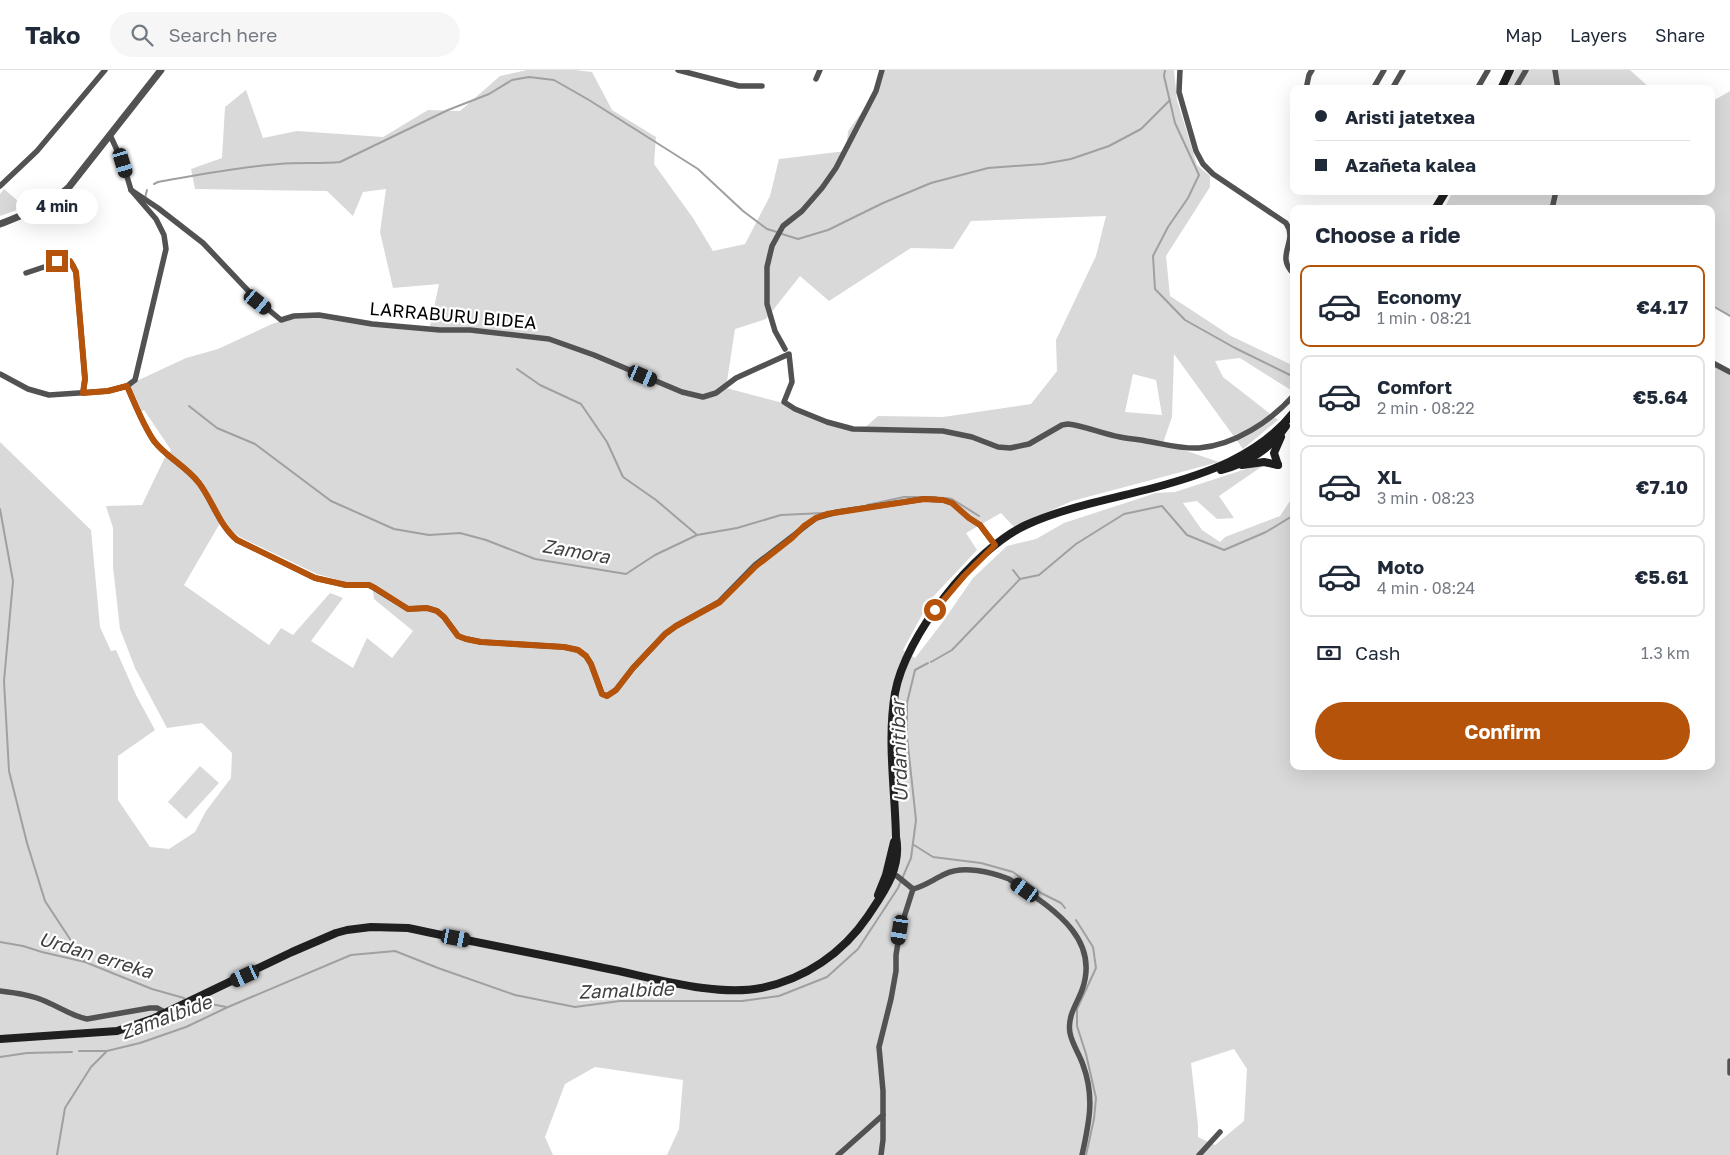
<!DOCTYPE html>
<meta charset="utf-8">
<style>
:root{--surface:#fff;--page:#f6f6f7;--text:#1f2937;--muted:#747a83;--line:#e0e1e3;--accent:#b45309}
body{margin:0;font-family:"Golos Text",sans-serif;background:var(--page);color:var(--text);height:100vh;display:flex;flex-direction:column;font-size:19px;white-space:nowrap}
*{box-sizing:border-box;margin:0}
p{font-size:16px;color:var(--muted)}
.icon{flex:none;width:28px;height:28px;fill:none;stroke:currentColor;stroke-width:2;stroke-linecap:round;stroke-linejoin:round}
.map{position:relative;flex:1;overflow:hidden}
.drawer{position:absolute;left:1290px;top:135px;width:425px;height:565px;display:flex;flex-direction:column;background:var(--surface);border-radius:10px;box-shadow:0 5px 20px #0002}
.drawer>*{flex:none}
.top-card{position:absolute;left:1290px;top:15px;width:425px;height:110px;border-radius:10px;box-shadow:0 5px 20px #0002;display:grid;align-content:center;height:110px;padding:0 25px;background:var(--surface)}
.end{position:absolute;width:22px;height:22px;margin:-11px;border:6px solid #b45309;background:#fff;box-shadow:0 0 0 2px #fff}
.from{border-radius:50%}
.bubble{position:absolute;height:35px;border-radius:18px;background:var(--surface);box-shadow:0 5px 20px #0002;font-size:16px;font-weight:700;line-height:35px;text-align:center}
.car{position:absolute;width:15px;height:30px;margin:-15px -8px;border-radius:6px;box-shadow:0 0 4px 1px #0007;background:linear-gradient(#222 24%,#8ab4d8 0 40%,#222 0 76%,#8ab4d8 0 86%,#222 0)}
.top-card b{display:flex;align-items:center;gap:18px;height:48px;font-size:19px}
.top-card b+b{border-top:1px solid var(--line)}
.top-card i{width:12px;height:12px;background:var(--text)}
ul{padding:0;list-style:none}
li{display:flex;align-items:center;gap:15px;height:82px;margin:0 10px 8px;padding:0 15px;border:2px solid var(--line);border-radius:10px}
li div{flex:1}
li b{display:block;font-size:19px}
li em{font-style:normal;font-weight:700}
li.on{border-color:var(--accent)}
li>.icon{width:45px;height:45px;stroke-width:1.5}
h2{padding:0 25px;font-size:22px;line-height:60px}
.pay{display:flex;align-items:center;gap:12px;height:55px;padding:0 25px;font-size:19px}
.pay p{margin-inline-start:auto}
.cta{display:flex;gap:10px;margin-top:auto;padding:10px 25px}
.cta a{flex:1;height:58px;border-radius:30px;background:var(--accent);color:#fff;font-size:20px;font-weight:700;line-height:58px;text-align:center}
header{display:flex;align-items:center;gap:30px;box-sizing:border-box;height:70px;padding:0 25px;background:var(--surface);border-bottom:1px solid var(--line)}
header strong{font-size:24px}
nav{display:flex;gap:28px;margin-inline-start:auto;font-size:18px}
.search{width:350px;height:45px;background:var(--page);display:flex;align-items:center;gap:12px;box-sizing:border-box;padding:0 18px;border-radius:28px;color:var(--muted);font-size:19px}
.map>svg:first-child{display:block}
.green{fill:#d9d9d9;fill-rule:evenodd}
.lines{fill:none;stroke-linecap:round;stroke-linejoin:round}
.stream{stroke:#a0a0a0;stroke-width:2}
.minor{stroke:#525252;stroke-width:5.5}
.tertiary{stroke:#525252;stroke-width:7}
.secondary{stroke:#1f1f1f;stroke-width:8}
.route{stroke:#b45309;stroke-width:6}
.labels{text-anchor:middle;stroke-width:4.5;stroke-linejoin:round;paint-order:stroke}
.street-label{font-size:18px;fill:#000;stroke:#fff}
.water-label{font-size:19px;font-style:italic;fill:#414141;stroke:#fff}
</style>
<header>
<strong>Tako</strong>
<div class="search"><svg class="icon" aria-label="search" viewBox="0 0 24 24"><circle cx="10" cy="10" r="6"/><path d="M15 15l6 6"/></svg>Search here</div>
<nav><a>Map</a><a>Layers</a><a>Share</a></nav>
</header>
<div class="map">
<svg width="1730" height="1085" viewBox="0 0 1730 1085">
<rect width="100%" height="100%" fill="#fff"/>
<g class="green">
<path d="M527,0H575L592,2L612,40L656,67L654,94L693,148L713,181L745,174L770,126L779,89L846,81L848,61L877,22L882,0H1174L1177,30L1197,95L1210,106V117L1166,186L1170,226L1231,266L1294,296V322L1240,288L1215,291L1223,307L1278,350L1243,379L1174,284L1172,347L1163,373L1219,392L1072,431L1014,457L1001,443L966,463L977,480L930,530L903,580L915,588L942,553L973,508L1007,476L1036,469L1064,453L1156,423L1175,422L1252,397L1264,395L1219,426L1234,448L1217,449L1197,431L1183,433L1202,460L1220,472L1225,467L1280,446L1294,425V696H1711V294L1730,303V1085H667L679,1059L683,1010L595,997L565,1014L545,1067L553,1085H0V372L91,460L100,557L111,581L116,580L136,625L155,660L118,686V730L150,777L169,779L195,762L206,741L231,708L232,683L202,653L167,658L135,598L120,559L113,497V458L106,436L142,435L165,387L171,380L144,340L138,343L128,315L186,288L218,279L272,254L304,243L336,245L434,261L430,256L439,214L393,218L380,162L386,119L363,122L353,146L327,121L195,119L191,99L222,88L225,37L246,20L263,68L297,61L383,67L428,40L460,41L500,6ZM1106,146L1096,186L1056,270L1057,301L1031,334L943,347L878,346L860,362L783,333L726,318L735,259L766,249L800,206L829,231L911,178L953,179L971,151ZM1133,304L1156,310L1162,345L1125,342ZM223,448L231,460L240,467L317,504L346,512L372,513L374,529L413,561L392,588L367,568L353,598L311,571L343,528L330,523L293,565L281,558L269,575L184,515ZM1234,979L1247,999L1244,1051L1215,1075L1198,1067V1055L1191,993Z"/>
<polygon points="1515,0 1630,0 1651,19 1505,19"/>
<polygon points="1730,21 1730,246 1711,236 1711,139 1444,139 1453,121 1711,121 1711,32"/>
<polygon points="4,119 25,137 0,146 0,124"/>
<polygon points="200,696 219,713 186,749 168,732"/>
</g>
<g class="lines">
<g class="stream">
<polyline points="1165,0 1164,6 1175,53 1199,105 1188,128 1168,157 1153,186 1155,219 1185,250 1235,278 1294,307"/>
<path d="M154,114L158,112C198,105 238,97 279,94C299,92 320,94 340,92L448,40L489,24L512,10L529,7L554,10L589,30L698,99L743,141L767,159L777,162"/>
<polyline points="145,128 147,120"/>
<polyline points="782,164 798,169 828,160 883,133 931,113 988,98 1043,94 1071,89 1109,76 1141,59 1170,30"/>
<polyline points="1711,235 1730,246"/>
<polyline points="517,299 540,315 581,334 607,372 623,407 656,430 696,464"/>
<polyline points="189,336 217,358 255,374 331,431 394,459 429,465 460,463 486,470 535,489 626,504 655,485 697,465 737,458 781,445 823,443"/>
<polyline points="946,428 952,429 979,446"/>
<polyline points="867,435 904,427 936,427"/>
<polyline points="0,439 13,511 4,611 9,701 27,773 45,831 85,892"/>
<polyline points="1013,500 1020,509"/>
<polyline points="931,592 952,580 1020,509 1039,505 1076,474 1124,444 1162,436 1187,465 1224,480 1266,462 1294,445"/>
<polyline points="914,775 933,787 981,793 1013,802 1041,823 1061,833 1065,838"/>
<polyline points="1076,850 1093,877 1096,898 1077,939 1077,956 1086,984 1096,1028 1094,1049 1086,1085"/>
<polyline points="0,872 23,876 42,882 85,892 152,919 184,928"/>
<polyline points="201,932 226,937"/>
<polyline points="79,981 107,981 140,973 186,957 228,937 351,885 395,881 438,898 515,925 575,937 620,931 742,931 779,926 827,907 858,879 898,818 911,788 916,750 907,667 907,633 915,600 928,593"/>
<polyline points="0,987 27,983 72,982"/>
<polyline points="57,1085 65,1038 91,997 106,982"/>
</g>
<g class="minor">
<polyline points="678,0 739,16 762,16"/>
<path d="M1180,0L1179,22L1196,81L1203,94L1213,104L1286,153C1299,172 1274,185 1294,204"/>
<polyline points="1555,0 1558,19"/>
<polyline points="816,9 820,0"/>
<polyline points="1306,19 1309,5 1312,0"/>
<polyline points="1373,19 1384,0"/>
<polyline points="1392,19 1403,0"/>
<polyline points="1477,19 1488,0"/>
<polyline points="1515,19 1526,0"/>
<polyline points="0,116 37,81 105,0"/>
<path d="M131,120L158,138L203,173L258,231L281,250L294,246L319,245L372,254L440,260H470L549,269L594,285L682,322L703,327L716,323L736,308L789,284L792,312L784,332L795,339L827,352L853,359L943,361L972,367L998,377L1010,378L1029,374L1062,355L1068,354C1085,356 1103,364 1120,367C1129,369 1138,369 1146,371C1164,374 1181,379 1199,378C1235,375 1271,351 1294,325"/>
<polyline points="1552,139 1556,121"/>
<path d="M26,203L65,190C72,192 73,195 76,202L85,309L83,323"/>
<polyline points="785,279 775,261 767,234 767,197 772,176 783,156 802,141 822,118 836,98 876,21 882,0"/>
<polyline points="1711,292 1730,302"/>
<polyline points="0,304 28,319 49,325 108,321 127,316 135,310 166,179 164,165 156,149 131,120 123,93 110,65"/>
<path d="M127,316C135,334 143,355 154,371C166,387 186,396 199,413C212,431 219,455 237,470L315,508L346,515H369L408,539L427,538L437,541L444,547L458,566L466,569L481,572L564,577L578,580L586,586L591,594L602,624L607,626L616,620L633,598L665,564L676,556L719,532L755,495L816,448L837,442L924,429L943,430L952,433L969,448L980,455L995,475"/>
<path d="M897,806L913,819C925,816 934,809 945,804C963,795 991,802 1009,809C1046,835 1102,865 1082,920C1077,934 1067,946 1070,963C1072,974 1080,985 1083,995C1095,1027 1089,1053 1082,1085"/>
<path d="M0,921C16,923 32,925 47,932C61,938 72,946 87,949L150,938H157L166,943"/>
<polyline points="1730,991 1730,1003"/>
<polyline points="838,1085 883,1045"/>
<polyline points="881,1085 883,1070 883,1021 879,977 891,929 896,901 896,885 900,860 913,819"/>
<polyline points="1199,1085 1220,1062"/>
</g>
<path class="tertiary" d="M0,154C25,144 49,136 69,117L161,0"/>
<g class="secondary">
<polyline points="1501,19 1510,0"/>
<polyline points="1435,139 1446,121"/>
<polyline points="1242,395 1264,392 1278,395"/>
<polyline points="1278,395 1274,383 1281,367"/>
<path d="M1221,400C1247,394 1271,378 1286,356"/>
<polyline points="878,825 886,805 894,772"/>
<path d="M0,969L117,961L152,949L292,882L336,863L347,860L371,857L408,858C473,872 539,884 604,898C651,907 714,927 761,918C805,909 843,883 868,846C884,822 902,798 896,767C895,719 887,670 895,623C905,566 974,479 1026,455C1066,437 1111,429 1153,418C1206,404 1259,386 1294,342"/>
</g>
</g>
<g class="lines">
<path class="route" d="M57,191L64,190L70,191L76,202L85,309L83,323L108,321L127,316C135,334 143,355 154,371C166,387 186,396 199,413C213,431 219,455 237,470L315,508L346,515H369L375,518L408,539L427,538L437,541L444,547L458,566L466,569L481,572L564,577L578,580L586,586L591,594L602,624L607,626L616,620L633,598L665,564L676,556L720,532L756,496L792,468L804,456L816,448L827,444L924,429L943,430L952,433L969,448L980,455L995,475L964,506L935,540"/>
</g>
<g class="labels">
<g class="street-label">
<text transform="translate(453 246) rotate(5)" y="6">LARRABURU BIDEA</text>
</g>
<g class="water-label">
<text transform="translate(576 481) rotate(10)" y="7">Zamora</text>
<text transform="translate(899 681) rotate(-92)" y="7">Urdanitibar</text>
<text transform="translate(96 885) rotate(17)" y="7">Urdan erreka</text>
<text transform="translate(626 920) rotate(-2)" y="7">Zamalbide</text>
<text transform="translate(166 947) rotate(-20)" y="7">Zamalbide</text>
</g>
</g>
</svg>
<i class="end from" style="left:935px;top:540px"></i>
<i class="end" style="left:57px;top:191px"></i>
<div class="bubble" style="left:16px;top:119px;width:82px">4 min</div>
<i class="car" style="left:123px;top:93px;rotate:163deg"></i>
<i class="car" style="left:258px;top:232px;rotate:129deg"></i>
<i class="car" style="left:643px;top:306px;rotate:113deg"></i>
<i class="car" style="left:1025px;top:820px;rotate:305deg"></i>
<i class="car" style="left:900px;top:860px;rotate:189deg"></i>
<i class="car" style="left:456px;top:868px;rotate:101deg"></i>
<i class="car" style="left:245px;top:906px;rotate:245deg"></i>
<div class="top-card">
<b><i class="from"></i>Aristi jatetxea</b>
<b><i></i>Azañeta kalea</b>
</div>
<section class="drawer">
<h2>Choose a ride</h2>
<ul>
<li class="on"><svg class="icon" aria-label="car" viewBox="0 0 24 24"><path d="M5 17H2v-5l4-1 3-4h7l3 4 3 1v5h-3M9 17h6M6 11h13"/><circle cx="7" cy="17" r="2"/><circle cx="17" cy="17" r="2"/></svg><div><b>Economy</b><p>1 min · 08:21</p></div><em>€4.17</em></li>
<li><svg class="icon" aria-label="car" viewBox="0 0 24 24"><path d="M5 17H2v-5l4-1 3-4h7l3 4 3 1v5h-3M9 17h6M6 11h13"/><circle cx="7" cy="17" r="2"/><circle cx="17" cy="17" r="2"/></svg><div><b>Comfort</b><p>2 min · 08:22</p></div><em>€5.64</em></li>
<li><svg class="icon" aria-label="car" viewBox="0 0 24 24"><path d="M5 17H2v-5l4-1 3-4h7l3 4 3 1v5h-3M9 17h6M6 11h13"/><circle cx="7" cy="17" r="2"/><circle cx="17" cy="17" r="2"/></svg><div><b>XL</b><p>3 min · 08:23</p></div><em>€7.10</em></li>
<li><svg class="icon" aria-label="car" viewBox="0 0 24 24"><path d="M5 17H2v-5l4-1 3-4h7l3 4 3 1v5h-3M9 17h6M6 11h13"/><circle cx="7" cy="17" r="2"/><circle cx="17" cy="17" r="2"/></svg><div><b>Moto</b><p>4 min · 08:24</p></div><em>€5.61</em></li>
</ul>
<div class="pay"><svg class="icon" aria-label="cash" viewBox="0 0 24 24"><path d="M3 7h18v10H3z"/><circle cx="12" cy="12" r="2"/></svg>Cash<p>1.3 km</p></div>
<div class="cta"><a>Confirm</a></div>
</section>
</div>
